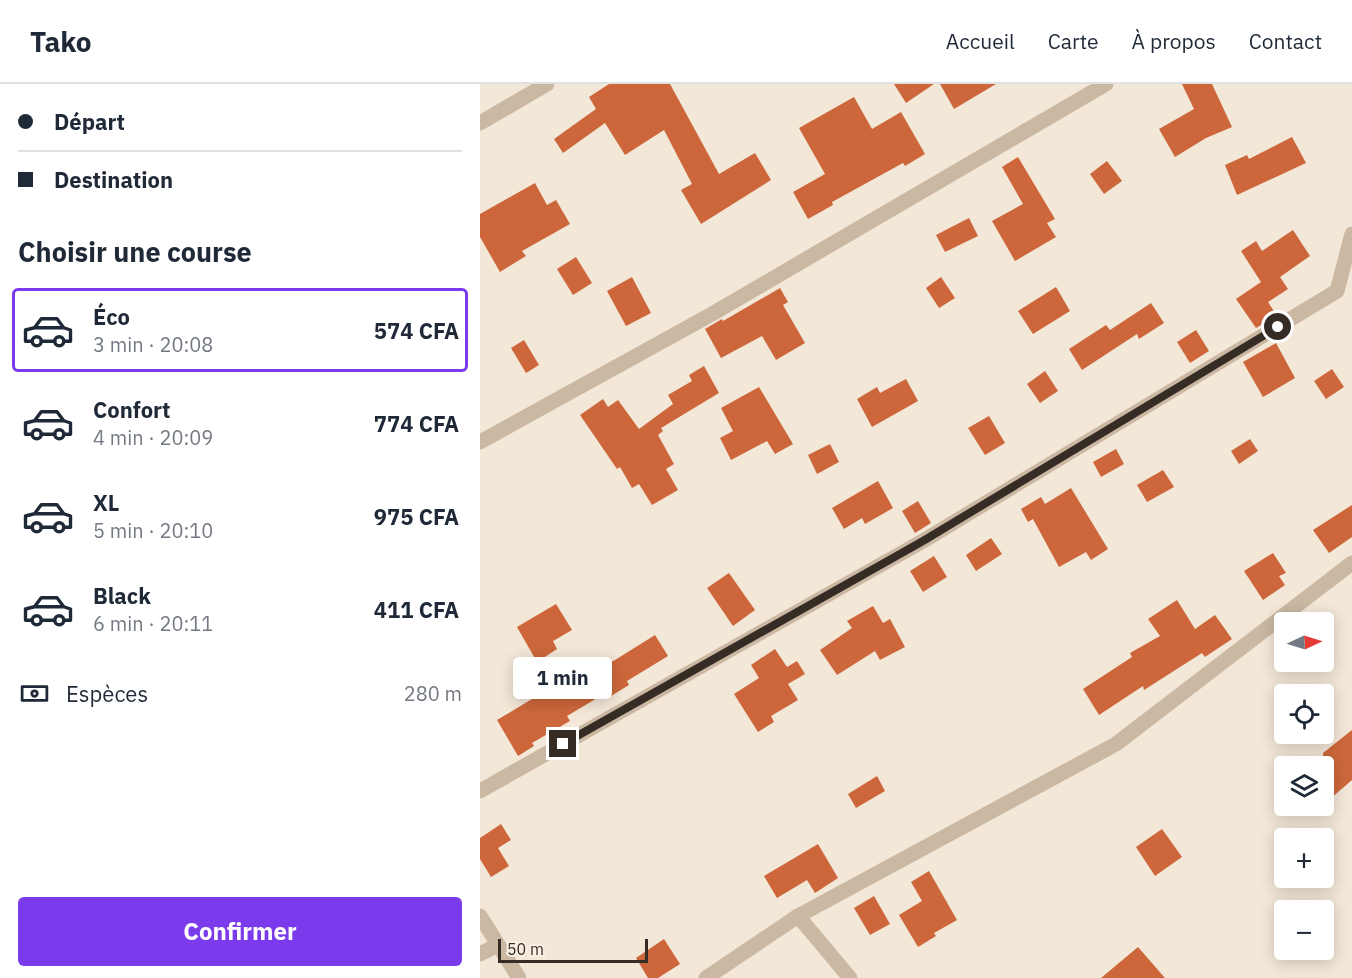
<!DOCTYPE html>
<html lang="fr">
<meta charset="utf-8">
<style>
:root{--surface:#fff;--page:#f2f2f3;--text:#1f2937;--muted:#747a83;--line:#e0e1e3;--accent:#7c3aed}
body{margin:0;font-family:"IBM Plex Sans",sans-serif;background:var(--page);color:var(--text);height:100vh;display:flex;flex-direction:column;font-size:22px;white-space:nowrap}
*{box-sizing:border-box;margin:0}
p{font-size:20px;color:var(--muted)}
.icon{flex:none;width:33px;height:33px;fill:none;stroke:currentColor;stroke-width:2;stroke-linecap:round;stroke-linejoin:round}
.map{position:relative;flex:1;overflow:hidden}
.side{display:flex;flex-direction:column;background:var(--surface);width:480px}
.side>*{flex:none}
.guide{display:grid;align-content:center;height:132px;padding:0 18px;background:var(--surface)}
.needle{width:39px;rotate:86deg}
.controls{position:absolute;left:794px;top:528px;display:grid;gap:12px}
.controls a{display:grid;place-items:center;width:60px;height:60px;border-radius:6px;background:var(--surface);box-shadow:0 3px 15px #0003;font-size:30px}
.scale{position:absolute;left:18px;bottom:15px;width:150px;box-sizing:border-box;padding-left:6px;border:3px solid #362c26;border-top:0;font-size:16px;line-height:21px;white-space:nowrap;color:#362c26;-webkit-text-stroke:4px #faf1e4;paint-order:stroke}
.end{position:absolute;width:27px;height:27px;margin:-14px;border:8px solid #362c26;background:#fff;box-shadow:0 0 0 3px #fff}
.from{border-radius:50%}
.bubble{position:absolute;height:42px;border-radius:6px;background:var(--surface);box-shadow:0 3px 15px #0003;font-size:20px;font-weight:700;line-height:42px;text-align:center}
.guide b{display:flex;align-items:center;gap:21px;height:57px;font-size:22px}
.guide b+b{border-top:2px solid var(--line)}
.guide i{width:15px;height:15px;background:var(--text)}
ul{padding:0;list-style:none}
li{display:flex;align-items:center;gap:18px;height:84px;margin:0 12px 9px;padding:0 6px;border:3px solid transparent;border-radius:6px}
li div{flex:1}
li b{display:block;font-size:22px}
li em{font-style:normal;font-weight:700}
li.current{border-color:var(--accent)}
li>.icon{width:54px;height:54px;stroke-width:1.5}
h2{padding:0 18px;font-size:27px;line-height:72px}
.pay{display:flex;align-items:center;gap:15px;height:66px;padding:0 18px;font-size:22px}
.pay p{margin-inline-start:auto}
.cta{display:flex;gap:12px;margin-top:auto;padding:12px 18px}
.cta a{flex:1;height:69px;border-radius:6px;background:var(--accent);color:#fff;font-size:24px;font-weight:700;line-height:69px;text-align:center}
header{display:flex;align-items:center;gap:36px;box-sizing:border-box;height:84px;padding:0 30px;background:var(--surface);border-bottom:2px solid var(--line)}
header strong{font-size:28px}
nav{display:flex;gap:33px;margin-inline-start:auto;font-size:21px}
main{display:flex;flex:1;min-height:0}
.map>svg:first-child{display:block}
.building{fill:#cd673b}
.lines{fill:none;stroke-linecap:round;stroke-linejoin:round}
.minor{stroke:#cbb8a3;stroke-width:15}
.tertiary{stroke:#cbb8a3;stroke-width:15}
.route{stroke:#362c26;stroke-width:8}
</style>
<header>
<strong>Tako</strong>
<nav><a>Accueil</a><a>Carte</a><a>À propos</a><a>Contact</a></nav>
</header>
<main>
<section class="side">
<div class="guide">
<b><i class="from"></i>Départ</b>
<b><i></i>Destination</b>
</div>
<h2>Choisir une course</h2>
<ul>
<li class="current"><svg class="icon" aria-label="car" viewBox="0 0 24 24"><path d="M5 17H2v-5l4-1 3-4h7l3 4 3 1v5h-3M9 17h6M6 11h13"/><circle cx="7" cy="17" r="2"/><circle cx="17" cy="17" r="2"/></svg><div><b>Éco</b><p>3 min · 20:08</p></div><em>574 CFA</em></li>
<li><svg class="icon" aria-label="car" viewBox="0 0 24 24"><path d="M5 17H2v-5l4-1 3-4h7l3 4 3 1v5h-3M9 17h6M6 11h13"/><circle cx="7" cy="17" r="2"/><circle cx="17" cy="17" r="2"/></svg><div><b>Confort</b><p>4 min · 20:09</p></div><em>774 CFA</em></li>
<li><svg class="icon" aria-label="car" viewBox="0 0 24 24"><path d="M5 17H2v-5l4-1 3-4h7l3 4 3 1v5h-3M9 17h6M6 11h13"/><circle cx="7" cy="17" r="2"/><circle cx="17" cy="17" r="2"/></svg><div><b>XL</b><p>5 min · 20:10</p></div><em>975 CFA</em></li>
<li><svg class="icon" aria-label="car" viewBox="0 0 24 24"><path d="M5 17H2v-5l4-1 3-4h7l3 4 3 1v5h-3M9 17h6M6 11h13"/><circle cx="7" cy="17" r="2"/><circle cx="17" cy="17" r="2"/></svg><div><b>Black</b><p>6 min · 20:11</p></div><em>411 CFA</em></li>
</ul>
<div class="pay"><svg class="icon" aria-label="cash" viewBox="0 0 24 24"><path d="M3 7h18v10H3z"/><circle cx="12" cy="12" r="2"/></svg>Espèces<p>280 m</p></div>
<div class="cta"><a>Confirmer</a></div>
</section>
<div class="map">
<svg width="872" height="894" viewBox="0 0 872 894">
<rect width="100%" height="100%" fill="#f3e7d8"/>
<g class="building">
<polygon points="129,0 190,0 239,90 275,69 291,96 221,140 201,106 212,100 184,46 145,71 125,39 83,69 74,55 116,25 109,13"/>
<polygon points="414,0 454,0 426,19"/>
<polygon points="460,0 516,0 474,25"/>
<polygon points="702,0 732,0 752,43 726,54 695,73 679,45 714,25"/>
<polygon points="374,13 392,45 421,28 445,70 425,82 423,79 352,118 353,121 328,135 313,108 345,90 319,44"/>
<polygon points="812,53 826,79 757,111 745,81 767,71 769,75"/>
<polygon points="538,73 575,135 567,139 576,153 535,177 512,137 543,120 522,83"/>
<polygon points="627,77 642,97 624,110 610,90"/>
<polygon points="55,99 67,121 76,116 90,140 42,167 46,172 20,188 0,153 0,130"/>
<polygon points="489,134 498,152 465,168 456,151"/>
<polygon points="813,146 830,172 800,193 808,205 788,218 797,232 776,244 756,215 781,198 761,167 776,157 782,167"/>
<polygon points="96,173 112,199 93,211 77,185"/>
<polygon points="152,193 171,229 146,242 127,207"/>
<polygon points="461,193 475,214 459,224 446,204"/>
<polygon points="576,203 590,227 553,250 538,227"/>
<polygon points="300,204 308,218 303,221 325,259 296,276 282,252 241,274 225,245 242,235 243,237"/>
<polygon points="671,219 684,239 659,255 657,250 602,286 589,265 626,241 630,246"/>
<polygon points="716,246 729,267 710,279 697,258"/>
<polygon points="44,256 59,281 46,289 31,264"/>
<polygon points="796,259 815,294 783,313 763,278"/>
<polygon points="224,282 239,309 181,344 183,347 178,351 194,380 186,385 198,406 172,421 159,400 152,404 140,383 137,385 100,331 123,315 128,323 138,316 159,345 193,320 188,311 212,297 209,291"/>
<polygon points="852,285 864,303 846,315 834,297"/>
<polygon points="565,287 578,307 560,319 547,300"/>
<polygon points="426,295 438,317 392,343 377,315 397,303 400,309"/>
<polygon points="279,303 313,360 295,370 287,357 251,376 240,354 253,347 241,324"/>
<polygon points="509,332 525,359 505,371 488,344"/>
<polygon points="770,355 778,367 759,380 751,367"/>
<polygon points="350,360 359,378 337,390 328,371"/>
<polygon points="636,365 644,380 621,393 613,378"/>
<polygon points="683,386 694,403 667,418 657,401"/>
<polygon points="398,397 413,424 385,440 382,434 364,445 352,424"/>
<polygon points="591,404 628,465 611,476 606,468 579,483 553,435 548,438 541,425 561,413 565,420"/>
<polygon points="438,417 451,439 435,449 422,427"/>
<polygon points="872,421 872,453 849,469 833,446"/>
<polygon points="511,454 522,470 496,487 486,471"/>
<polygon points="793,469 806,489 799,492 805,501 783,516 764,487"/>
<polygon points="454,472 467,493 443,508 430,487"/>
<polygon points="249,489 275,526 253,542 227,504"/>
<polygon points="697,516 715,545 735,531 752,555 725,573 722,569 664,606 663,602 619,631 603,605 652,573 650,569 680,552 668,535"/>
<polygon points="76,520 92,546 73,557 77,565 57,578 37,543"/>
<polygon points="393,522 403,539 410,535 425,563 400,576 395,567 357,591 340,566 372,544 367,537"/>
<polygon points="175,551 188,572 147,597 149,601 131,612 129,607 87,632 90,637 52,659 54,662 38,672 17,636 105,583 108,590 135,576"/>
<polygon points="295,565 307,583 317,577 325,590 308,600 318,616 291,632 294,638 278,648 254,610 279,594 271,581"/>
<polygon points="872,646 872,696 843,721 843,669"/>
<polygon points="397,692 405,707 376,724 368,710"/>
<polygon points="21,740 31,756 18,764 29,782 11,793 0,775 0,754"/>
<polygon points="682,745 702,773 675,792 656,763"/>
<polygon points="338,760 358,794 335,809 327,796 297,814 284,792"/>
<polygon points="449,787 477,836 454,849 456,852 438,863 419,831 442,817 431,798"/>
<polygon points="394,812 410,840 390,851 374,824"/>
<polygon points="184,855 200,880 178,894 168,894 156,874"/>
<polygon points="658,863 685,894 621,894"/>
</g>
<g class="lines">
<g class="minor">
<polyline points="0,358 232,230 626,0"/>
<polyline points="0,707 443,457 857,207 872,150"/>
<polyline points="0,832 39,894"/>
<polyline points="318,832 370,894"/>
<polyline points="0,870 18,861"/>
<polyline points="226,894 318,832 636,660 872,479"/>
</g>
<polyline class="tertiary" points="0,39 67,0"/>
</g>
<g class="lines">
<polyline class="route" points="83,660 443,457 798,243"/>
</g>
</svg>
<div class="controls">
<a><svg class="needle" viewBox="-14 -14 28 28"><path d="M0-13l5 13h-10z" fill="#e53935"/><path d="M0 13l5-13h-10z" fill="#747a83"/></svg></a>
<a><svg class="icon" aria-label="locate" viewBox="0 0 24 24"><circle cx="12" cy="12" r="6"/><path d="M12 2v4M12 18v4M2 12h4M18 12h4"/></svg></a>
<a><svg class="icon" aria-label="layers" viewBox="0 0 24 24"><path d="M12 4l9 5-9 5-9-5zM3 14l9 5 9-5"/></svg></a>
<a>+</a>
<a>−</a>
</div>
<div class="scale">50 m</div>
<i class="end from" style="left:798px;top:243px"></i>
<i class="end" style="left:83px;top:660px"></i>
<div class="bubble" style="left:33px;top:573px;width:99px">1 min</div>
</div>
</main>
